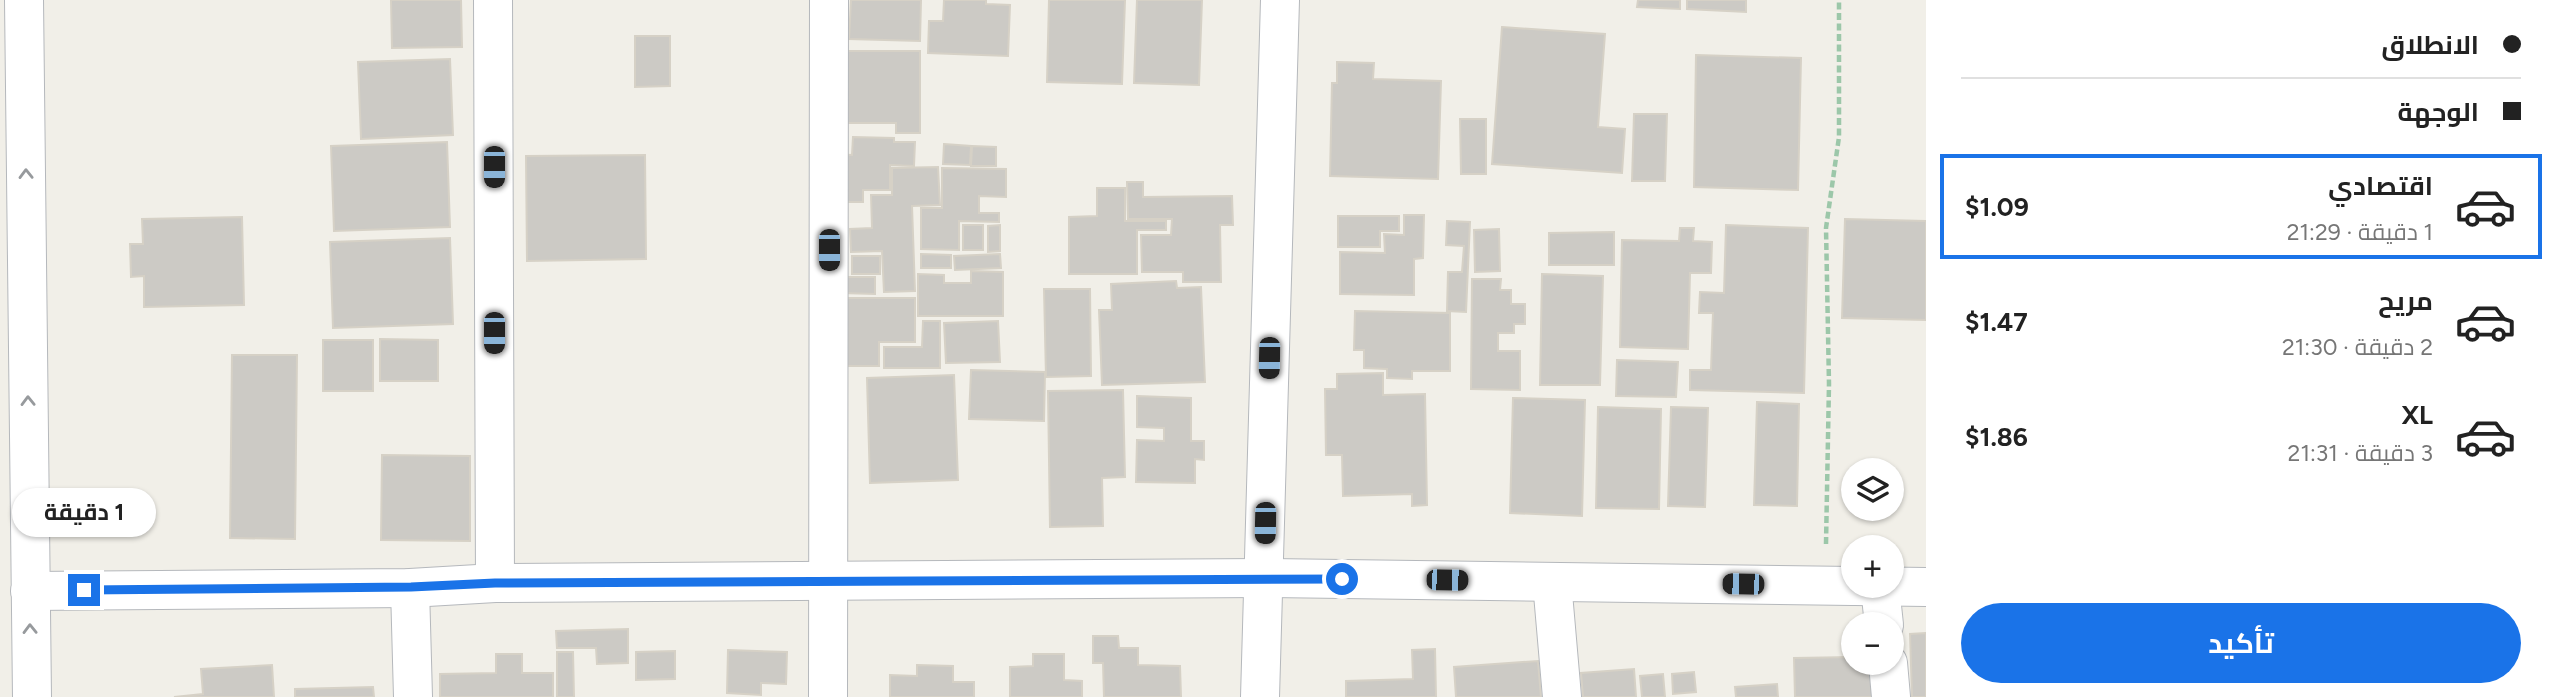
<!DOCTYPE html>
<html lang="ar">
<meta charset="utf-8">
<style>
:root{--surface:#fff;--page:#f6f6f6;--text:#222;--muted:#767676;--line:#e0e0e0;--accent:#1a73e8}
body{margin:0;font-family:Figtree,Cairo,sans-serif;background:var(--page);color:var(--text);direction:rtl;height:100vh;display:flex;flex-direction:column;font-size:26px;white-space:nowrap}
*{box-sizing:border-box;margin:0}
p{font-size:23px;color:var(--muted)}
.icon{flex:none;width:38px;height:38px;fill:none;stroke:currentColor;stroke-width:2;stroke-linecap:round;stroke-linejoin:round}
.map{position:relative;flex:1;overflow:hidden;direction:ltr}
.drawer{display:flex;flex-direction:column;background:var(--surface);width:630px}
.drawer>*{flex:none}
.banner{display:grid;align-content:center;height:154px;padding:0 35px;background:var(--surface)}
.fabs{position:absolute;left:1841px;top:458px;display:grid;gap:14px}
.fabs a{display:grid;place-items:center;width:63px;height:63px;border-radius:50%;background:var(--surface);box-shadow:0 2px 5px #0004;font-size:35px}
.end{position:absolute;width:32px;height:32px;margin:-16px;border:9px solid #1a73e8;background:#fff;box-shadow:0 0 0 4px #fff}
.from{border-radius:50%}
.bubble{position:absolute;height:49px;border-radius:24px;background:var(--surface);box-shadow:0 2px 5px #0004;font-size:23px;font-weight:700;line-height:49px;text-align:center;direction:rtl}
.car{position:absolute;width:21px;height:42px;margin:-21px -10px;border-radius:9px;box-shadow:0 0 5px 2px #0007;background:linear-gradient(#222 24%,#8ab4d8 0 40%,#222 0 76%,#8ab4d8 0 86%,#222 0)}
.banner b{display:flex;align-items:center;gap:24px;height:66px;font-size:26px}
.banner b+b{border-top:2px solid var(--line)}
.banner i{width:18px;height:18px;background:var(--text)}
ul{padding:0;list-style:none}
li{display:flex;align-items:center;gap:21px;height:105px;margin:0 14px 10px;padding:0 21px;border:4px solid transparent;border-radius:0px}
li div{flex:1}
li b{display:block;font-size:26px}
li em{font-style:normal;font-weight:700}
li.current{border-color:var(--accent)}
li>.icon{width:63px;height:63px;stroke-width:1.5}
.cta{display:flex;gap:14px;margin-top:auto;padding:14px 35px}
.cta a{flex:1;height:80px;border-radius:42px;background:var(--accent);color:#fff;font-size:28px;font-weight:700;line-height:80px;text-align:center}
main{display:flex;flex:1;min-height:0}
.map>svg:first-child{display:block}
.building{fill:#cccac5;stroke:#d6d1c6;stroke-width:2}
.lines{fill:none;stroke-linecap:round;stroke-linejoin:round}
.minor-casing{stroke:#b5b8bc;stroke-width:40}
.path{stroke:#9cc7a9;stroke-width:4.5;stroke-dasharray:7 3.5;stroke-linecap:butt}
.minor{stroke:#fff;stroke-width:38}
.oneway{stroke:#979a9d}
.route{stroke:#1a73e8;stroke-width:9}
</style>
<main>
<section class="drawer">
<div class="banner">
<b><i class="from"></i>الانطلاق</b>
<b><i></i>الوجهة</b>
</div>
<ul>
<li class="current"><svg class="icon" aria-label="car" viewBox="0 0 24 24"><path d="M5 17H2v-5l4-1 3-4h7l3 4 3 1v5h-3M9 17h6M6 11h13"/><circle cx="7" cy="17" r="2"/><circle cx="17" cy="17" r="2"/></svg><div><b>اقتصادي</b><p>1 دقيقة · 21:29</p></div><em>$1.09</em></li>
<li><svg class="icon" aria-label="car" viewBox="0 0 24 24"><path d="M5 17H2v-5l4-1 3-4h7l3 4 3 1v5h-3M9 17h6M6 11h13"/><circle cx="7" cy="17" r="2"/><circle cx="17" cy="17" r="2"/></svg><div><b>مريح</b><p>2 دقيقة · 21:30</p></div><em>$1.47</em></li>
<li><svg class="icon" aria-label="car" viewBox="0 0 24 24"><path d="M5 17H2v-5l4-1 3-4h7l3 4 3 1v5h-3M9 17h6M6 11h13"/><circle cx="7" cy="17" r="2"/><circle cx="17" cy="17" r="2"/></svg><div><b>XL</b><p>3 دقيقة · 21:31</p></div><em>$1.86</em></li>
</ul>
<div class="cta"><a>تأكيد</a></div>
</section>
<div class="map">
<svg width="1926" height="697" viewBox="0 0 1926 697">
<rect width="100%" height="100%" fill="#f1efe8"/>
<g class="building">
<polygon points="391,0 461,0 462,47 392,48"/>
<polygon points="851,0 921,0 920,41 849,39"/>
<polygon points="944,0 986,0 986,4 1010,5 1008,56 928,53 929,21 943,21"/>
<polygon points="1049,0 1125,0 1122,84 1047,82"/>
<polygon points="1137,0 1202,0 1199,85 1134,83"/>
<polygon points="1638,0 1680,0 1680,9 1637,7"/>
<polygon points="1687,0 1746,0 1746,12 1687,9"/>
<polygon points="1502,27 1605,34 1598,127 1625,129 1622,173 1492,164"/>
<polygon points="635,36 670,36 670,86 635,87"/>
<polygon points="845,51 920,51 920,133 896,133 896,123 846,123"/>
<polygon points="1696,55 1801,58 1798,190 1694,187"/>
<polygon points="450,59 453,135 361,139 358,62"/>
<polygon points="1337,62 1374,63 1373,79 1441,81 1438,179 1330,176 1332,83 1337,83"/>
<polygon points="1634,114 1667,114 1665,181 1632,181"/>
<polygon points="1460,119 1486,119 1486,174 1461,174"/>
<polygon points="853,137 894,138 894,142 915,142 914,166 890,165 890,190 863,190 863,202 833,202 834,154 852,155"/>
<polygon points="447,142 450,227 334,231 331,146"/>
<polygon points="944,144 971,146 970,165 943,164"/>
<polygon points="972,146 996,147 996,166 971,166"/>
<polygon points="645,155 646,259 527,261 526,156"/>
<polygon points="938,167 940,205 912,206 915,291 884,292 882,251 851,252 850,229 872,228 871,195 892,195 892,168"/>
<polygon points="942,168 1006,169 1006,197 979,196 979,213 999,213 999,222 959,221 959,250 921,249 921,208 942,208"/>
<polygon points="1127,182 1143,182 1143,197 1232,196 1233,225 1220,225 1221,282 1183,282 1183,272 1142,272 1141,235 1171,235 1172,219 1128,219"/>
<polygon points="1097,188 1125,188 1125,221 1166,221 1166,230 1137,230 1137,274 1069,274 1069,217 1097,216"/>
<polygon points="1404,215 1424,215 1423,258 1414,259 1414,295 1340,294 1340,252 1385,253 1384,234 1404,235"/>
<polygon points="1338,216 1399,216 1399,231 1380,231 1380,247 1338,247"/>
<polygon points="242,217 244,305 144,307 144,276 131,277 130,244 143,244 142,219"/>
<polygon points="1845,219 1926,221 1926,320 1842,318"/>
<polygon points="1447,221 1470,222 1466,312 1447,311 1448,272 1462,272 1464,246 1446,245"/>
<rect x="963" y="225" width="20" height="25"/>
<polygon points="1000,225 1000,251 988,252 988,226"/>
<polygon points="1726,225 1808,228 1804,393 1690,390 1690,370 1711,370 1713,313 1699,313 1700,292 1724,293"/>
<polygon points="1680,228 1694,228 1693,241 1712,242 1711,273 1690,273 1688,349 1620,347 1622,240 1679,241"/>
<polygon points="1499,229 1500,271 1475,272 1474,230"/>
<polygon points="1614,232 1614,265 1549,265 1549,233"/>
<polygon points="450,238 453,324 333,328 330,242"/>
<polygon points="921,254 951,255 951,268 921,268"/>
<polygon points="1000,254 1001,268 955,270 954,256"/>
<rect x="852" y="256" width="28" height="18"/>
<polygon points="971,271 1003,272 1003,316 918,316 918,274 944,275 944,283 971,283"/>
<polygon points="1542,274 1603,276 1600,385 1540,385"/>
<polygon points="841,277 875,277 875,294 841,293"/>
<polygon points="1472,279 1501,279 1500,290 1511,290 1511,304 1525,304 1525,324 1514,324 1514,333 1498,333 1498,351 1520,351 1520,390 1471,389"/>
<polygon points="1176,281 1177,288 1201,287 1205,382 1102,385 1099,310 1112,310 1111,284"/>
<polygon points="1044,289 1090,289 1091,376 1046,377"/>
<polygon points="840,298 915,298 915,342 879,342 879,366 840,366"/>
<polygon points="1355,311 1450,313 1450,371 1412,371 1412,379 1387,378 1387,369 1364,368 1364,350 1354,350"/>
<polygon points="923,321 940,321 940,368 884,368 884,347 922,347"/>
<polygon points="998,321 1000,362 946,363 944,323"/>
<polygon points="380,339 438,340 438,381 380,381"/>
<rect x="323" y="340" width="50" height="51"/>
<polygon points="232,355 297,355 295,539 230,538"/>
<polygon points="1617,360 1678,362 1676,397 1616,396"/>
<polygon points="971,370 1045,372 1044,421 969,419"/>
<polygon points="1383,373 1383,395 1425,394 1427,505 1412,506 1412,494 1343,496 1342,455 1326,455 1325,389 1337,389 1337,374"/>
<polygon points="954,375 958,480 870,483 867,378"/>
<polygon points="1123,390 1125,477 1102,478 1103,526 1050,527 1048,391"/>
<polygon points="1137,396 1191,398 1191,441 1204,441 1204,460 1195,459 1195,483 1136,482 1137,440 1164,441 1164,428 1137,427"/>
<polygon points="1513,398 1585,400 1582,516 1510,513"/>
<polygon points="1757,402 1799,404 1797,506 1754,505"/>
<polygon points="1598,407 1661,409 1659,509 1596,508"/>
<polygon points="1671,407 1708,408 1705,507 1668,506"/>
<polygon points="382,455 470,456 470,541 381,540"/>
<polygon points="628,629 628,663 597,664 596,648 557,648 556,631"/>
<polygon points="1926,633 1926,697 1912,697 1910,634"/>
<polygon points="1093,636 1118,636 1119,648 1138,648 1138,665 1180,666 1181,697 1104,697 1103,663 1093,663"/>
<polygon points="1435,649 1436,697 1346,697 1346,681 1413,679 1412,650"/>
<polygon points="728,650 787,652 786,684 761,683 761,695 727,693"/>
<polygon points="675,651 675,679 636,680 636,652"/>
<polygon points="557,652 573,652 574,697 557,697"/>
<polygon points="496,654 522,654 522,673 553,673 553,697 440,697 440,674 496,673"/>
<polygon points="1033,654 1064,654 1064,680 1082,681 1082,697 1010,697 1010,667 1033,666"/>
<polygon points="1853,657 1853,663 1876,663 1877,697 1795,697 1794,658"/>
<polygon points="1538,661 1541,697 1456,697 1454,667"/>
<polygon points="272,665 274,697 174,697 203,694 201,669"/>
<polygon points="917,665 953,666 953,682 974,682 974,697 890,697 890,675 917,676"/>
<polygon points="1634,669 1636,697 1583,697 1581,673"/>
<polygon points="1694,672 1696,692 1673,694 1672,674"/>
<polygon points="1663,674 1665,697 1642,697 1640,676"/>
<polygon points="1777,684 1778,697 1736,697 1735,687"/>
<polygon points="373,687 374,697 295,697 295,689"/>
</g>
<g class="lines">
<g class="minor-casing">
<g id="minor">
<polyline points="24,0 32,697"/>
<polyline points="493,0 495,583"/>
<polyline points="1552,582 1562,697"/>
<polyline points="1855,586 1926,587"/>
<polyline points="1880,587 1884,625"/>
<polyline points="410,588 413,697"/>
<polyline points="30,591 410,588 495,583 1263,578 1853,586"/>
<polyline points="1888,663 1891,697"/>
<polyline points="828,697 829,0"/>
<polyline points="1260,697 1280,0"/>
</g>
</g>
<polyline class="path" points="1826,544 1829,384 1826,228 1839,137 1839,0"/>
<use href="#minor" class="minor"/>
</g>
<defs><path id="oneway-chevron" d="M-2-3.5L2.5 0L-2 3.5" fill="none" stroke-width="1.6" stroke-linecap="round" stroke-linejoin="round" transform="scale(1.75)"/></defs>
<g class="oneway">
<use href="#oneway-chevron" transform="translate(26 174) rotate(-91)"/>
<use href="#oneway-chevron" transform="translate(28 401) rotate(-91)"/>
<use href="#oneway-chevron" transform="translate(30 629) rotate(-91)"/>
</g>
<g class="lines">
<polyline class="route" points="84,590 411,587 495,583 1342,579"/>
</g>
</svg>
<div class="fabs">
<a><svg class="icon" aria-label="layers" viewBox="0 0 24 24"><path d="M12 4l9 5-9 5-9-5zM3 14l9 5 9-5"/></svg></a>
<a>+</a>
<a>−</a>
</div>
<i class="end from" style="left:1342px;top:579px"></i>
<i class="end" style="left:84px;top:590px"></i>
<div class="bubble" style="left:12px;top:488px;width:144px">1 دقيقة</div>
<i class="car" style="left:494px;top:167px;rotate:180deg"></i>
<i class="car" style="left:829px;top:250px;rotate:180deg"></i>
<i class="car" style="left:494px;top:333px;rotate:180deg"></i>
<i class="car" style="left:1269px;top:358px;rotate:181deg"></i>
<i class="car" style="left:1265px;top:523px;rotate:181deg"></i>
<i class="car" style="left:1447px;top:580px;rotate:91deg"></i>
<i class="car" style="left:1743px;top:584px;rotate:271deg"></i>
</div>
</main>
